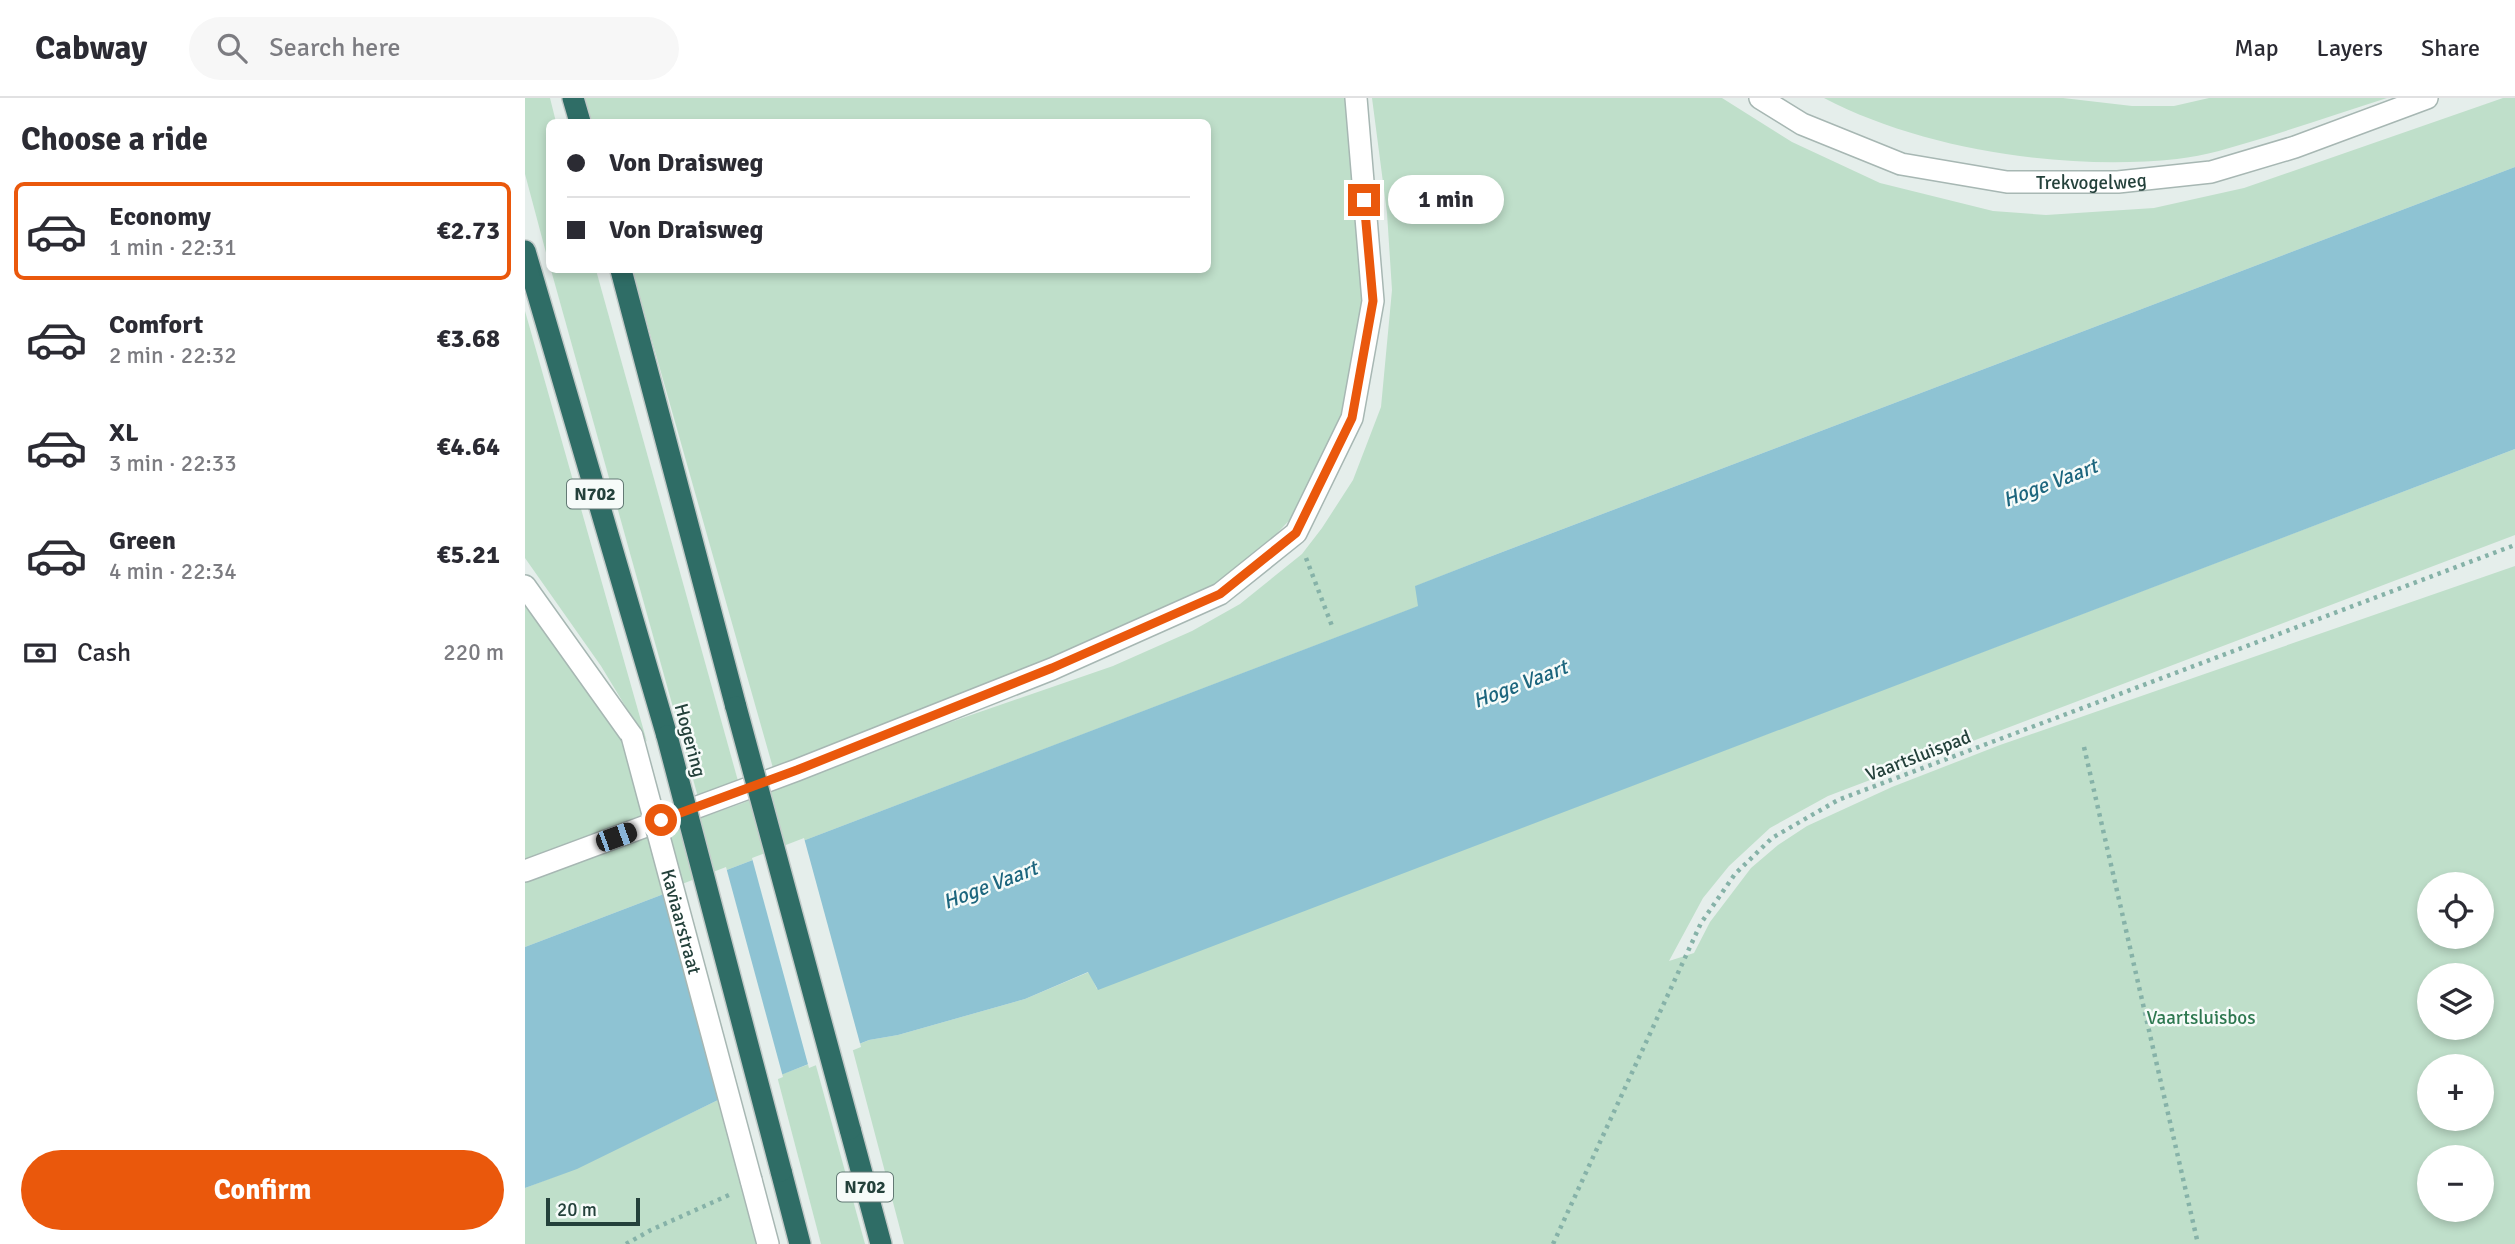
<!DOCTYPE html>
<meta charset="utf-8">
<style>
:root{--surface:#fff;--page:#f7f7f7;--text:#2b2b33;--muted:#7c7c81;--line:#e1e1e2;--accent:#ea580c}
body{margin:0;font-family:Signika,sans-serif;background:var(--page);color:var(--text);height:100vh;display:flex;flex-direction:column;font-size:26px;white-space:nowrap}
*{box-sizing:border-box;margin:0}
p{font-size:23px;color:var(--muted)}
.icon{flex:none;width:38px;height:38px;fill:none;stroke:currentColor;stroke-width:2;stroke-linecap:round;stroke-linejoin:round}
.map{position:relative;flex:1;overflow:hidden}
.sheet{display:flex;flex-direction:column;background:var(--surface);width:525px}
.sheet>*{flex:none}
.top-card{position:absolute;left:21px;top:21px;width:665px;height:154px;border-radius:10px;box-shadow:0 4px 10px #0003;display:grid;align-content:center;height:154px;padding:0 21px;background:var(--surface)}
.tools{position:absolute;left:1892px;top:774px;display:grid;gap:14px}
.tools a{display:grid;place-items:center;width:77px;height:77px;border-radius:50%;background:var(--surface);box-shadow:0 4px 10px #0003;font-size:35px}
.scale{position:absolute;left:21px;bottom:18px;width:94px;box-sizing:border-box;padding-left:7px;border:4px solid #24413b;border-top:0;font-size:19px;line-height:24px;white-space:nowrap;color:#24413b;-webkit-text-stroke:5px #f6fbf9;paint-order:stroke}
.end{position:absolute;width:32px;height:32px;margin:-16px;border:9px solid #ea580c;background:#fff;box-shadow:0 0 0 4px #fff}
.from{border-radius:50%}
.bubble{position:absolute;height:49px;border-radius:24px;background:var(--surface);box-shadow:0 4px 10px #0003;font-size:23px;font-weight:700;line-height:49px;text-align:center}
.car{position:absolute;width:21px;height:42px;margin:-21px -10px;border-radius:9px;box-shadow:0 0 5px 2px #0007;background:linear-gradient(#222 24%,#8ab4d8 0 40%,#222 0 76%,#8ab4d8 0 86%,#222 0)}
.top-card b{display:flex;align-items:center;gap:24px;height:66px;font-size:26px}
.top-card b+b{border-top:2px solid var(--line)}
.top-card i{width:18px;height:18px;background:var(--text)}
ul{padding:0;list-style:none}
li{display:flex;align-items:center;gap:21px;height:98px;margin:0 14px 10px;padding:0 7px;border:4px solid transparent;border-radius:10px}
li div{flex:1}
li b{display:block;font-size:26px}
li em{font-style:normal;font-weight:700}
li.on{border-color:var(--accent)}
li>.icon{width:63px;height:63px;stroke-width:1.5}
h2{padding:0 21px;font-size:32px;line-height:84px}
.pay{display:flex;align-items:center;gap:18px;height:77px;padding:0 21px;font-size:26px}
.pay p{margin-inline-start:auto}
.action{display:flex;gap:14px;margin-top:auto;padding:14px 21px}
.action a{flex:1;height:80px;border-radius:42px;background:var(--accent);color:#fff;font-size:28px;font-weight:700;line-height:80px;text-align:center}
header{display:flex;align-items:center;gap:42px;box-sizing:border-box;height:98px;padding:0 35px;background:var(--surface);border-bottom:2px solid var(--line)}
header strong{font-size:33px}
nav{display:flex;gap:38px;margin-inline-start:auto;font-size:24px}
.search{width:490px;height:63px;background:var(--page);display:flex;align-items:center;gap:18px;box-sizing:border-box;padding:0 24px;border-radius:38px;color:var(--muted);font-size:26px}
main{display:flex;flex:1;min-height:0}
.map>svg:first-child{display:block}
.green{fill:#bfdfca;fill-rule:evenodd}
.water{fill:#8ec3d3}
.pier{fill:#e5eeeb}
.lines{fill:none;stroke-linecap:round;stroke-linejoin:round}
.street-casing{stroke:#a7b7b3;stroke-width:24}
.highway-casing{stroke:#c2cac8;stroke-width:24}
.path{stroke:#86b2a8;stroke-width:4.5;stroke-dasharray:3.5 5;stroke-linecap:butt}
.street{stroke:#fff;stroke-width:21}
.highway{stroke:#2f6d66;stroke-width:21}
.street-bridge-casing{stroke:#a7b7b3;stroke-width:24;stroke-linecap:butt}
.highway-bridge-casing{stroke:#c2cac8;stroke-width:24;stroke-linecap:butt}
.street-bridge{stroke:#fff;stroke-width:21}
.highway-bridge{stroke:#2f6d66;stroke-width:21}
.route{stroke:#ea580c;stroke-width:9}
.labels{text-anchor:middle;stroke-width:5;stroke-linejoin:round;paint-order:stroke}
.shield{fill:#f6fbf9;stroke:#637974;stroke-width:2}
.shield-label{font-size:18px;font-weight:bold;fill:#24413b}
.street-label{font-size:19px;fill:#24413b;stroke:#f6fbf9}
.park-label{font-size:19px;fill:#2e7850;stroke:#f6fbf9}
.water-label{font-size:21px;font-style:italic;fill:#1d667e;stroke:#f6fbf9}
</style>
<header>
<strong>Cabway</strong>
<div class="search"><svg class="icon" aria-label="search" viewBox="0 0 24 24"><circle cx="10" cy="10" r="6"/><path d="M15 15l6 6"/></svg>Search here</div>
<nav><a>Map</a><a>Layers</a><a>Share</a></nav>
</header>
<main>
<section class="sheet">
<h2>Choose a ride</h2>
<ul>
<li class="on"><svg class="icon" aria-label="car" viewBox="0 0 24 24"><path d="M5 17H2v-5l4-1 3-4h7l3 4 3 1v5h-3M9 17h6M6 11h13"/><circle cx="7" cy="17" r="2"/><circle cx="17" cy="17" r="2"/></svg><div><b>Economy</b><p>1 min · 22:31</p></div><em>€2.73</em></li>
<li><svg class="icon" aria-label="car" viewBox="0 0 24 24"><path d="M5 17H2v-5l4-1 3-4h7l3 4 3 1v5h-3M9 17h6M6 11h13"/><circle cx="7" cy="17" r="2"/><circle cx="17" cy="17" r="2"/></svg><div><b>Comfort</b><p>2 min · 22:32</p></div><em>€3.68</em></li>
<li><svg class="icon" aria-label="car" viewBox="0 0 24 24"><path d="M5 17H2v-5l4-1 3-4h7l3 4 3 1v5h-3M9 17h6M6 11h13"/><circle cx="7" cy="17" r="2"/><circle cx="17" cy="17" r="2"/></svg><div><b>XL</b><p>3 min · 22:33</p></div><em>€4.64</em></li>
<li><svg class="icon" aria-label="car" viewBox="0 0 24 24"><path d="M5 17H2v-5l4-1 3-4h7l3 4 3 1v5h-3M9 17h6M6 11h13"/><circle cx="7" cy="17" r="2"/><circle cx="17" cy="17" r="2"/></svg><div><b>Green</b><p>4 min · 22:34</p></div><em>€5.21</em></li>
</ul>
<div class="pay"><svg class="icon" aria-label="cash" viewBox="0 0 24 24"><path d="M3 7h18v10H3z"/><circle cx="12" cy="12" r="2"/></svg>Cash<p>220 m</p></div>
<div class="action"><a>Confirm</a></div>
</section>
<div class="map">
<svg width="1990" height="1146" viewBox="0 0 1990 1146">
<rect width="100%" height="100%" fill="#e5eeeb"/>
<g class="green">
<polygon points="0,0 25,0 31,24 24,24 24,166 0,76"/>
<polygon points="59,0 826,0 840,105 839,273 775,411 722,467 675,497 555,554 248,670 107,172 682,172 682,24 66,24"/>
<polygon points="847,0 1197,0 1267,44 1355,85 1468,113 1521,117 1629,110 1719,90 1978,0 1990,0 1990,69 959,461 891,488 894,508 0,849 0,782 218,705 342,653 588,568 667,533 715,506 777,456 797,430 828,382 856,309 867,192 862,115"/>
<path d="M1299,0H1538L1607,8H1649L1684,0H1862C1819,14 1777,28 1735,41C1708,49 1680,58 1652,61C1541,73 1398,52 1299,0Z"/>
<polygon points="26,172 71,172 213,683 173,699"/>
<polygon points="0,213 122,644 76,568 0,460"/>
<path d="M1990,351V437L1303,698L1245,730L1204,768L1178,800L1144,863L1169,855L1185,824L1226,770L1253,747L1282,728L1367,689L1475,647L1990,468V1146H379L327,949L344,942L373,937L500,901L564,874L572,891ZM1904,786H1956V838H1904ZM1904,877H1956V929H1904ZM1904,968H1956V1020H1904ZM1904,1059H1956V1111H1904Z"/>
<polygon points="0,505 99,643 117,718 0,761"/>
<polygon points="290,964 340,1146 296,1146 252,978"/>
<polygon points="193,1002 231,1146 0,1146 0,1090 52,1070"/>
</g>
<polygon class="water" points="1990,69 1990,351 573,892 563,874 500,901 373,937 344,942 193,1002 52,1071 0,1090 0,849 893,508 890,488 959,461"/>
<g class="pier">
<polygon points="279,740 336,949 284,970 227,760"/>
<polygon points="201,769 258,979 196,1004 139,793"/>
</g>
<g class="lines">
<g class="street-casing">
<g id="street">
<path id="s1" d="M1235,0L1277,26L1376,66L1482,84H1593L1686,74L1770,49L1902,0"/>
<polyline points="0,488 107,638"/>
<polyline points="0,773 272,672 527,571 695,496 771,435 827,320 848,203 831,0"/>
<polyline points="226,1082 243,1146"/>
</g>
</g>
<g class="highway-casing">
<g id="highway">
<polyline points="48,0 55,24"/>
<polyline points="0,153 142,638"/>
<polyline points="96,172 211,609"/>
<polyline points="325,1031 356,1146"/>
<polyline points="256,1073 275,1146"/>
</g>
</g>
<g class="path">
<polyline points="781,460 807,528"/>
<polyline points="1559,649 1673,1146"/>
<polyline points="101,1146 126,1132 204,1097"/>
<polyline points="1028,1146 1176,825 1210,776 1247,740 1313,702 1990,447"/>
</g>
<use href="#street" class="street"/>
<use href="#highway" class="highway"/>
<g class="street-bridge-casing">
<g id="street-bridge">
<path id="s2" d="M107,638L226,1082"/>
</g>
</g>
<g class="highway-bridge-casing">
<g id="highway-bridge">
<polyline points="211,609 325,1031"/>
<polyline points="142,638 256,1073"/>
</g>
</g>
<use href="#street-bridge" class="street-bridge"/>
<use href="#highway-bridge" class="highway-bridge"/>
</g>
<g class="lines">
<polyline class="route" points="136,722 272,672 527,570 695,496 771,435 827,320 848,203 839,102"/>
</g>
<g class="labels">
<g class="shield">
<rect x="42" y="381.5" width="56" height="29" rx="5"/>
<rect x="312" y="1074.5" width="56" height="29" rx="5"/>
</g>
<g class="shield-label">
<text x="70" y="402">N702</text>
<text x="340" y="1095">N702</text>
</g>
<g class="street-label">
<text dy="7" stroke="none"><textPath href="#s1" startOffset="348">Trekvogelweg</textPath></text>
<text transform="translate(166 642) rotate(75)" y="7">Hogering</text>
<text transform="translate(1393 657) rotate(-21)" y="7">Vaartsluispad</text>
<text dy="7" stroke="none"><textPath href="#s2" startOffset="192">Kaviaarstraat</textPath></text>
</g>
<g class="park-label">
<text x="1676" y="926">Vaartsluisbos</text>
</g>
<g class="water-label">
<text transform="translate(1525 385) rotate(-21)" y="7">Hoge Vaart</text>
<text transform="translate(995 586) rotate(-21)" y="7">Hoge Vaart</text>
<text transform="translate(465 787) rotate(-21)" y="7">Hoge Vaart</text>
</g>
</g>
</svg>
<div class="tools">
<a><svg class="icon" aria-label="locate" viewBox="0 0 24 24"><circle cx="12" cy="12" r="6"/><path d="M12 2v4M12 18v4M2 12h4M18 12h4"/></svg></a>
<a><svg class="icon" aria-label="layers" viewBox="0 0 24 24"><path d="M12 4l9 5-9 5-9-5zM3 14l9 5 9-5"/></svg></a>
<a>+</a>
<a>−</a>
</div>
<div class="scale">20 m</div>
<i class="end from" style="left:136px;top:722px"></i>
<i class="end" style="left:839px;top:102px"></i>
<div class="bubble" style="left:863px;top:77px;width:116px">1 min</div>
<i class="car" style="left:91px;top:739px;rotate:70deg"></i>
<div class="top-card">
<b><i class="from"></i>Von Draisweg</b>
<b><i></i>Von Draisweg</b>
</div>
</div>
</main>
